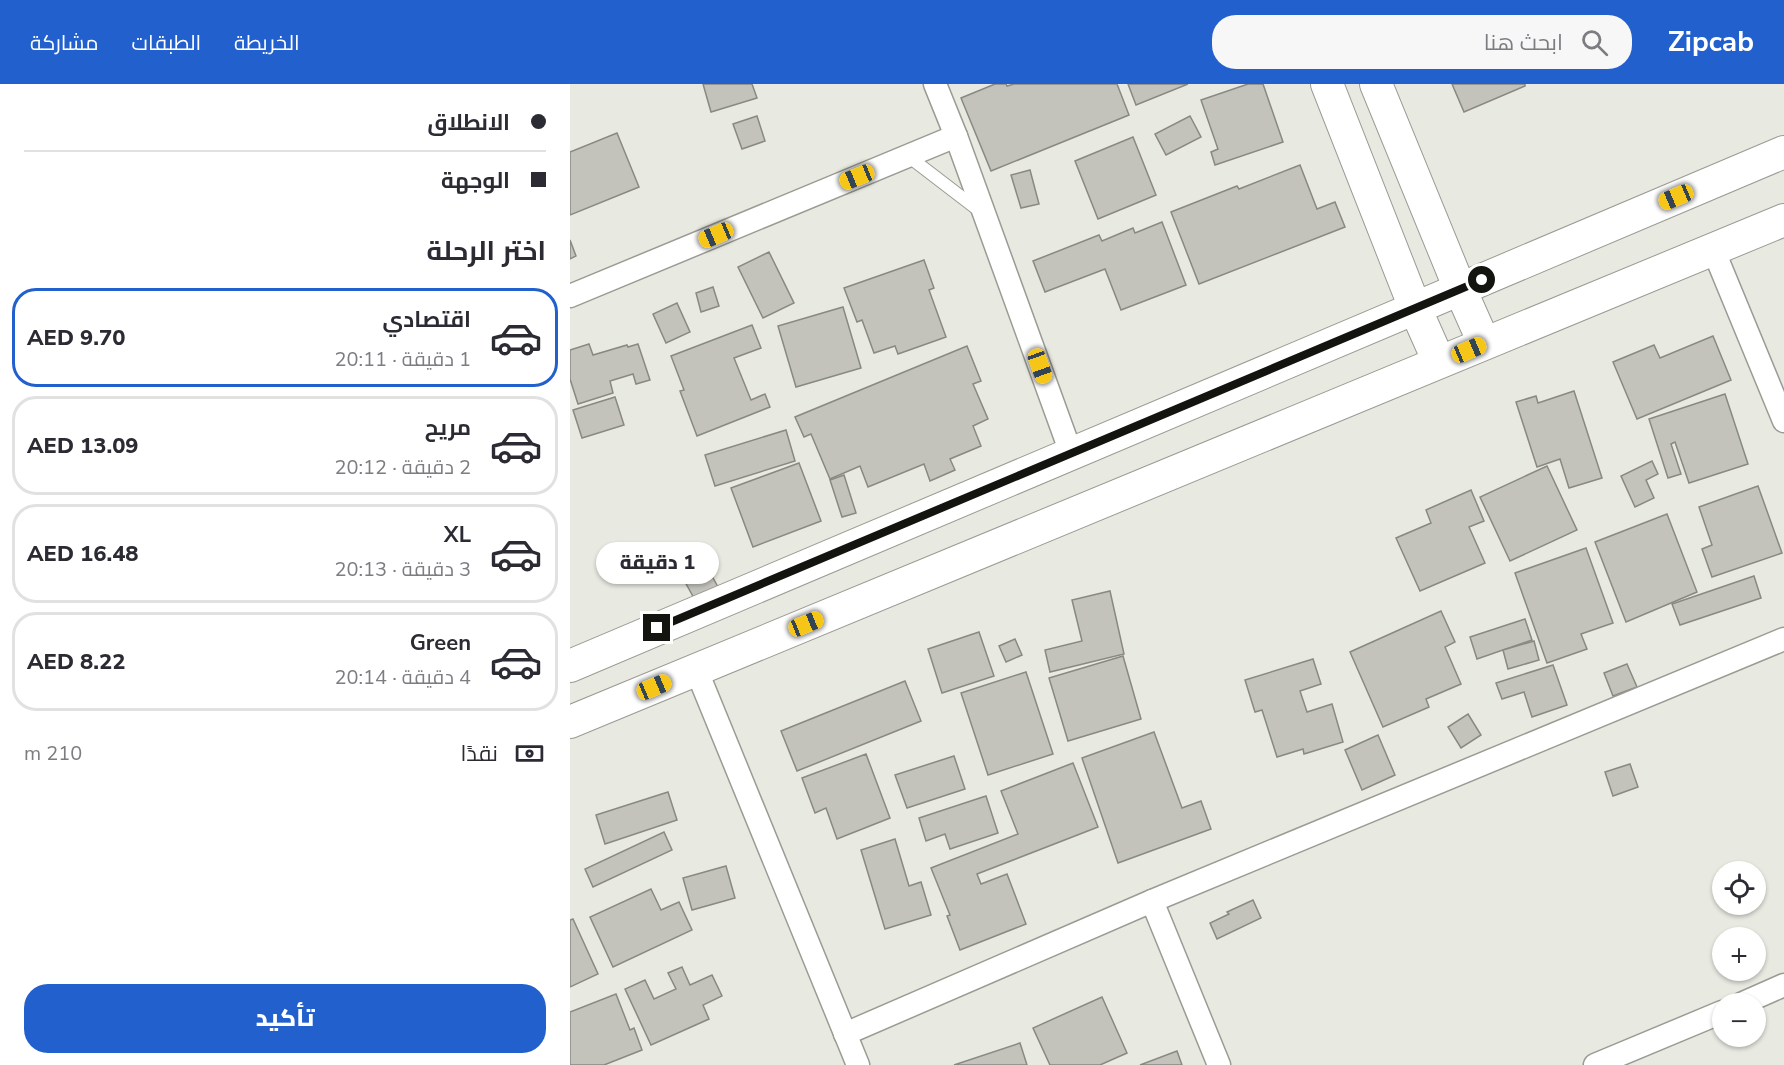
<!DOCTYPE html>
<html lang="ar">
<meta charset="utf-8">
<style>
:root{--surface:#fff;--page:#f7f7f7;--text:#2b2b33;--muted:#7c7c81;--line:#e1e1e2;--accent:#2260cd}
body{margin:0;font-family:"Nunito Sans",Cairo,sans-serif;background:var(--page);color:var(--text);direction:rtl;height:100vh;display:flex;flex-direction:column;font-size:22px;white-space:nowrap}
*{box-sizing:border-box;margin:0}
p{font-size:20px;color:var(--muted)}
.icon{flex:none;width:33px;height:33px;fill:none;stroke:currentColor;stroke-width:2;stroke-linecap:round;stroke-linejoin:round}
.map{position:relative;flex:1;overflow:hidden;direction:ltr}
.sheet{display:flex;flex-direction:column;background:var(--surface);width:570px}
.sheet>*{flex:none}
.hud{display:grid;align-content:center;height:132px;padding:0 24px;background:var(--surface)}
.fabs{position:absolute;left:1142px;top:777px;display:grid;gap:12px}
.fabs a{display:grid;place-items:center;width:54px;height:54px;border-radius:50%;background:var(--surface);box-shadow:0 2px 4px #0004;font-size:30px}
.end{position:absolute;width:27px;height:27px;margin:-14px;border:8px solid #131310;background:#fff;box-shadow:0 0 0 3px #fff}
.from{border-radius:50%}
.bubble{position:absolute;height:42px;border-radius:21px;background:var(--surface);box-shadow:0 2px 4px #0004;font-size:20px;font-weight:800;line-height:42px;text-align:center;direction:rtl}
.car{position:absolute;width:18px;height:36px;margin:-18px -9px;border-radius:8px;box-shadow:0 0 4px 2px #0007;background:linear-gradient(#f5c518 24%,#345 0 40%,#f5c518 0 76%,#345 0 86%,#f5c518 0)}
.hud b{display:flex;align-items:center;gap:21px;height:57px;font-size:22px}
.hud b+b{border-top:2px solid var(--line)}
.hud i{width:15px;height:15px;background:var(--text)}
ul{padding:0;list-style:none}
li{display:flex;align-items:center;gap:18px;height:99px;margin:0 12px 9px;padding:0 12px;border:3px solid var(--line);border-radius:24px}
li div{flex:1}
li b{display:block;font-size:22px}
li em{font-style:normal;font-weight:800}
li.active{border-color:var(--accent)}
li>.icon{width:54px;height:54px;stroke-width:1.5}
h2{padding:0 24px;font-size:27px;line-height:72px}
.pay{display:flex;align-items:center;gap:15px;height:66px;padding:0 24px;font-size:22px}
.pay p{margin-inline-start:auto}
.cta{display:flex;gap:12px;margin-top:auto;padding:12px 24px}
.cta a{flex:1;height:69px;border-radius:24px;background:var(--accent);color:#fff;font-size:24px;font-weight:800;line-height:69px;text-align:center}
header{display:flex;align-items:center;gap:36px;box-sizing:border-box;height:84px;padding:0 30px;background:var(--accent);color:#fff}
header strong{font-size:28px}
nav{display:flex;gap:33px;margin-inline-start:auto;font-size:21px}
.search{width:420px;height:54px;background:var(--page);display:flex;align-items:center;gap:15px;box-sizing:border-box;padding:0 21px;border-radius:24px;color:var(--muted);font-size:22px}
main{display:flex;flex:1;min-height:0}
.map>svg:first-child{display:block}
.building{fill:#c3c3bc;stroke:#898982;stroke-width:1.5}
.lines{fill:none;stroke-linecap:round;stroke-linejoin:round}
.lane-casing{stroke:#9b9b94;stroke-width:14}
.street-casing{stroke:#9b9b94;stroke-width:25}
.secondary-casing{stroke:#9b9b94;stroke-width:34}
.lane{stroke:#fff;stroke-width:12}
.street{stroke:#fff;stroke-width:22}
.secondary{stroke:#fff;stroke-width:32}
.route{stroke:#131310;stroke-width:8}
</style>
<header>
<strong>Zipcab</strong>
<div class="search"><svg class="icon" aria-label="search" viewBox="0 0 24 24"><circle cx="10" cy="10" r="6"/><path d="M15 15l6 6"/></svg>ابحث هنا</div>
<nav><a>الخريطة</a><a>الطبقات</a><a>مشاركة</a></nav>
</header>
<main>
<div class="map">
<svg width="1214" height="981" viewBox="0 0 1214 981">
<rect width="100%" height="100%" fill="#e8e9e1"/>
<g class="building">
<polygon points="133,0 182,0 187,14 141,28"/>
<polygon points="425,0 436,0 437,2 444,0 547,0 559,31 421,87 391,14"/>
<polygon points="558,0 618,0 566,21"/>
<polygon points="678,0 693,0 713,58 645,81 641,68 648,65 631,16"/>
<polygon points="882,0 955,0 955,2 894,28"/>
<polygon points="187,32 195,57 172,65 163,40"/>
<polygon points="620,32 631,53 596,71 585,50"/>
<polygon points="47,49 69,103 0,131 0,68"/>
<polygon points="563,53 586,111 528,135 505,77"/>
<polygon points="730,81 747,125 765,118 775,143 629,200 601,128 667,102 669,105"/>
<polygon points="460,86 469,120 451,124 441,91"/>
<polygon points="592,138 616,201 551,226 535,185 475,208 463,177 529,151 532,157 563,144 565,149"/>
<polygon points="0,156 6,172 0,175"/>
<polygon points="199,168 224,219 193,234 168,183"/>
<polygon points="354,176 364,204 359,206 376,253 328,270 325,262 304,269 292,236 287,238 274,204"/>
<polygon points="143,203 149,222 131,228 126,209"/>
<polygon points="107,219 120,248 96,259 83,230"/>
<polygon points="273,223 291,284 226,303 208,242"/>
<polygon points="182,241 191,264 164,274 181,316 195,310 200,323 127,352 110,307 114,306 101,272"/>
<polygon points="1143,252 1161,296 1067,335 1043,278 1084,261 1090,274"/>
<polygon points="19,260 23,271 57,261 58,263 68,260 80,296 66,300 63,290 40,297 43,309 8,320 0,295 0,266"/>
<polygon points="397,262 411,297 403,300 418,335 403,342 411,362 380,375 385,386 360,397 354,380 298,403 290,382 260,395 241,350 234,353 225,333"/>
<polygon points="1004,307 1032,394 999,404 990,375 967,383 946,318 966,312 968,319"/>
<polygon points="1155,310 1178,380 1119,399 1105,358 1101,360 1111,390 1098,394 1079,335"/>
<polygon points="45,313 54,341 12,354 3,326"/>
<polygon points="216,346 225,377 145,402 135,371"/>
<polygon points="1082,377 1088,390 1076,396 1084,414 1065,423 1051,392"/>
<polygon points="229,379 251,437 183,463 161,404"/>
<polygon points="977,382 1007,446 940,477 910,413"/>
<polygon points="274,391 286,429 272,433 260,396"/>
<polygon points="1188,402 1212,469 1142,493 1132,465 1142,461 1129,423"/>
<polygon points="901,406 914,437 899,443 915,479 850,507 826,454 861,439 856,426"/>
<polygon points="1097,430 1127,508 1056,538 1025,458"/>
<polygon points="1016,464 1043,539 1011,550 1017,565 977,579 945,489"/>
<polygon points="132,474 148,503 125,516 109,487"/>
<polygon points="1184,492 1191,514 1110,541 1102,520"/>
<polygon points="540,507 554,570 480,588 475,566 512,557 502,516"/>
<polygon points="871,527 885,558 875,563 891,600 856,615 859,623 813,643 780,568"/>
<polygon points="955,535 962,556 907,575 900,553"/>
<polygon points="409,548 424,592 372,609 358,565"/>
<polygon points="445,555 452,571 436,578 429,562"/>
<polygon points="964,557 969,576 938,585 933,566"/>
<polygon points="553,572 571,635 498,657 479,594"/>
<polygon points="743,575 751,600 730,607 737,628 762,620 773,658 734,670 733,665 707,673 692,626 685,628 675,596"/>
<polygon points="1057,580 1067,603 1043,612 1034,589"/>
<polygon points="983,581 997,621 962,633 954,608 932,615 926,599"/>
<polygon points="456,588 483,670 418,691 391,609"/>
<polygon points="335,597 351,637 227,687 211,647"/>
<polygon points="898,630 911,651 891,664 878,643"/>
<polygon points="584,648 612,724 631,717 641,745 548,779 512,674"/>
<polygon points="808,651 825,691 792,706 775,666"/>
<polygon points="296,670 320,734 267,755 256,724 245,729 232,694"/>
<polygon points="384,672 395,705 337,724 325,691"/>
<polygon points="503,679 528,743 407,790 411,800 437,790 456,840 390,866 377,832 380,831 361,784 448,750 431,707"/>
<polygon points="1060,680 1068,703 1043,712 1035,688"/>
<polygon points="98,708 107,736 35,760 26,731"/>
<polygon points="416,712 428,749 380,765 375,750 356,757 349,734"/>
<polygon points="94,748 102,766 23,803 15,785"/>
<polygon points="325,755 339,802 351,798 361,831 315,845 291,766"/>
<polygon points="156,782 165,814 122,826 113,794"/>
<polygon points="81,805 91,826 109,818 122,846 43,883 20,833"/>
<polygon points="683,816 691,834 647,855 640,839 659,830 657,828"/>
<polygon points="3,835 28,890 0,903 0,836"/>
<polygon points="112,883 120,901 142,891 152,912 133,921 139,935 81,961 55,905 75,896 84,915 106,905 98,889"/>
<polygon points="46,910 60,946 64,944 72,966 34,981 0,981 0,928"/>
<polygon points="532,913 557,969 530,981 480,981 463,944"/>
<polygon points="450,959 457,981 384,981"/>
<polygon points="607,967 612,981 570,981"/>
</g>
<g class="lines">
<g class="lane-casing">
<polyline id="lane" points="338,72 411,128"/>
</g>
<g class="street-casing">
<g id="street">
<polyline points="365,0 386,52 501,369"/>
<polyline points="1143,165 1214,337"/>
<polyline points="0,212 386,52"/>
<polyline points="126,585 288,981"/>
<polyline points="582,817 649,981"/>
<polyline points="1171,920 1214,901"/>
<polyline points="275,950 582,817 1214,555"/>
<polyline points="1025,981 1152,928"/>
</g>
</g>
<g class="secondary-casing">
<g id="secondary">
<polyline points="757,0 845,224 869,278"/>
<polyline points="806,0 890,205 914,259"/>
<polyline points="0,582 1214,68"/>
<polyline points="0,638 1214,136"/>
</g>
</g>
<use href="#lane" class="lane"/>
<use href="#street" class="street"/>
<use href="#secondary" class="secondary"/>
</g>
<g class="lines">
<polyline class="route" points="87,544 912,196"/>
</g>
</svg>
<div class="fabs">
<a><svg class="icon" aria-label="locate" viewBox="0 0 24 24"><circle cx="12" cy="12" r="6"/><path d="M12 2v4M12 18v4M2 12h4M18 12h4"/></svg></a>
<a>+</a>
<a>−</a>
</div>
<i class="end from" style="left:912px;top:196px"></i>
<i class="end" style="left:87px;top:544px"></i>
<div class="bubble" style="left:26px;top:458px;width:123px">1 دقيقة</div>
<i class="car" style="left:287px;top:93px;rotate:248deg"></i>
<i class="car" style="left:1106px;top:113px;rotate:247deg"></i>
<i class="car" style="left:146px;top:151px;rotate:247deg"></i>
<i class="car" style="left:899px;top:266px;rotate:67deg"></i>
<i class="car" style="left:470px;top:282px;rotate:160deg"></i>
<i class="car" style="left:236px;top:540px;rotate:68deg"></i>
<i class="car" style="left:84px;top:603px;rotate:67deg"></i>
</div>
<section class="sheet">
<div class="hud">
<b><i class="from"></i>الانطلاق</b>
<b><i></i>الوجهة</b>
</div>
<h2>اختر الرحلة</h2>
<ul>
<li class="active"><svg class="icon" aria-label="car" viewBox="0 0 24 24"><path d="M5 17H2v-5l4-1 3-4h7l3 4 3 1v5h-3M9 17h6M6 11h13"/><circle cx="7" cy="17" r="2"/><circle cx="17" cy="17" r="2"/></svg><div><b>اقتصادي</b><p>1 دقيقة · 20:11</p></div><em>AED 9.70</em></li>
<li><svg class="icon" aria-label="car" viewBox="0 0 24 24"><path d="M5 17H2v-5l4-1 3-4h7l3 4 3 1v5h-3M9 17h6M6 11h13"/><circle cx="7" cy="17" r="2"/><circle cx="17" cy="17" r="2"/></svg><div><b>مريح</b><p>2 دقيقة · 20:12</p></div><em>AED 13.09</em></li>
<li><svg class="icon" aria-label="car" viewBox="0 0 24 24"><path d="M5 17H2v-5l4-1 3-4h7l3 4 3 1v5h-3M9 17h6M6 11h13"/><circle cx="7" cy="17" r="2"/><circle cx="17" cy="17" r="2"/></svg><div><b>XL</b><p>3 دقيقة · 20:13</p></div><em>AED 16.48</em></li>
<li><svg class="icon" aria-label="car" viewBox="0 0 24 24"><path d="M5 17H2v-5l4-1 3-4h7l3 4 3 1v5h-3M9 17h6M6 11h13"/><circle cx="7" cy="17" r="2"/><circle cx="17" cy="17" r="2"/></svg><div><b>Green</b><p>4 دقيقة · 20:14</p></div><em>AED 8.22</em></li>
</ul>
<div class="pay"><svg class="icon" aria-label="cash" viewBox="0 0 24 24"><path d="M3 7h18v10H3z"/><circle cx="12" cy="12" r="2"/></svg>نقدًا<p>210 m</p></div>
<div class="cta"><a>تأكيد</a></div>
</section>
</main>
